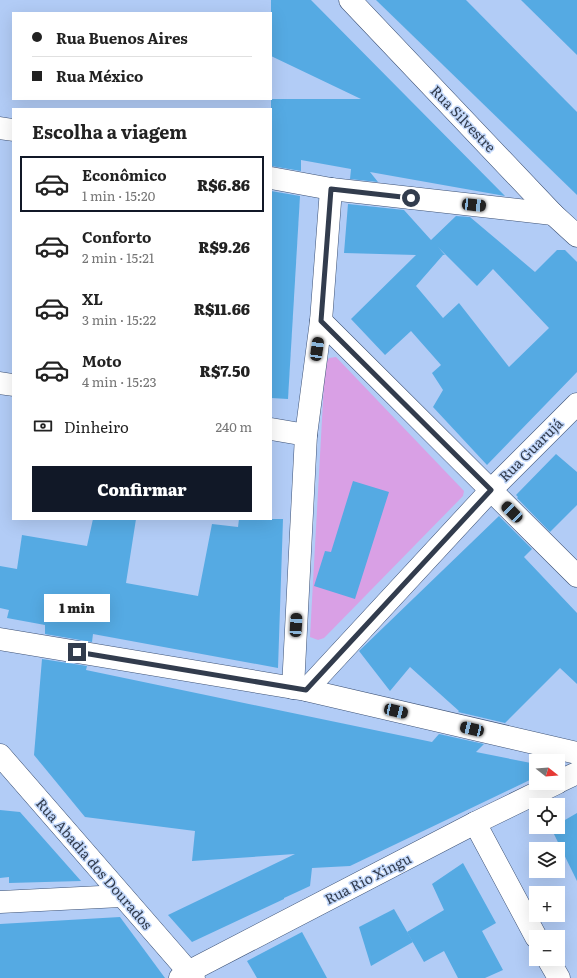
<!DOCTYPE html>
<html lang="pt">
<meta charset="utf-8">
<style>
:root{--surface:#fff;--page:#f2f2f2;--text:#222;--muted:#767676;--line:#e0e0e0;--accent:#111827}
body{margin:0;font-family:Literata,serif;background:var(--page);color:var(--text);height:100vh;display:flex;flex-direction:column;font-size:15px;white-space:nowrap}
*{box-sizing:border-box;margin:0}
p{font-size:13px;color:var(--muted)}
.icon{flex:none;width:22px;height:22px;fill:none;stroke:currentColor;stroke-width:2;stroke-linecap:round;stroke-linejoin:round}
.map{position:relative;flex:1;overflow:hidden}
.drawer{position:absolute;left:12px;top:108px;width:260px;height:412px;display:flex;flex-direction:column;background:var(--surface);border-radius:0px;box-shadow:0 4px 16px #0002}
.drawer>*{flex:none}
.top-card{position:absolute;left:12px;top:12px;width:260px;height:88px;border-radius:0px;box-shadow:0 4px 16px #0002;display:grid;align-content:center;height:88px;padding:0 20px;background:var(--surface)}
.needle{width:26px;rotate:107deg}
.controls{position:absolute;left:529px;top:754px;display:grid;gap:8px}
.controls a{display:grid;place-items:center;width:36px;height:36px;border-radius:0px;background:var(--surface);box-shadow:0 4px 16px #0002;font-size:20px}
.end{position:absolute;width:18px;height:18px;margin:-9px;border:5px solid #323c4d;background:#fff;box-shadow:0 0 0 2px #fff}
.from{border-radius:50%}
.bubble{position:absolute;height:28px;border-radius:0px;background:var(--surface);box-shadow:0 4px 16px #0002;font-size:13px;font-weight:800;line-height:28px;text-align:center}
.car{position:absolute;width:12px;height:24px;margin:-12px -6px;border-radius:5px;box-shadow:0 0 3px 1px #0007;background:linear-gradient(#222 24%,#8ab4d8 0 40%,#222 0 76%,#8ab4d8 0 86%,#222 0)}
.top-card b{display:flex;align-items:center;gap:14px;height:38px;font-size:15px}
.top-card b+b{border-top:1px solid var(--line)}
.top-card i{width:10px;height:10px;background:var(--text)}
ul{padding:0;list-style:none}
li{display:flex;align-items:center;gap:12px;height:56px;margin:0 8px 6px;padding:0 12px;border:2px solid transparent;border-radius:0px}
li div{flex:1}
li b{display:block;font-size:15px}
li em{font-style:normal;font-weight:800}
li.active{border-color:var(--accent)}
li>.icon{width:36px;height:36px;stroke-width:1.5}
h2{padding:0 20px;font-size:18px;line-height:48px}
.pay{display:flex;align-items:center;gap:10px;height:44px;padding:0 20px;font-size:15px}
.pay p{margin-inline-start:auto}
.action{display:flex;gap:8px;margin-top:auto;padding:8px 20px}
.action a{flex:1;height:46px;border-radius:0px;background:var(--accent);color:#fff;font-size:16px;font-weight:800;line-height:46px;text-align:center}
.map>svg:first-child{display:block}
.green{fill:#d9a0e5}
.building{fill:#55aae3;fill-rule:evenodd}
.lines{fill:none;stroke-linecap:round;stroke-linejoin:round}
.minor-casing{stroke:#3c5175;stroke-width:23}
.minor{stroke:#fff;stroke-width:22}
.route{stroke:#323c4d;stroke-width:5}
.labels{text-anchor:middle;stroke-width:3;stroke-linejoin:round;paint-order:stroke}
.street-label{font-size:14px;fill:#323c4d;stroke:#c4d9fb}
</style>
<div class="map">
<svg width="577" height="978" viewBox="0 0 577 978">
<rect width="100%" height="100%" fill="#b2ccf6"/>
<polygon class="green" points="336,357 464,491 463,496 324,638 318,640 310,637 325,365 329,358"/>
<g class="building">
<polygon points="271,0 311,0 505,196 370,172 378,182 350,179 351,169 301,160 301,171 271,166 271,99 361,99 271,56"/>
<polygon points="376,0 466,0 577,112 577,195"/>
<polygon points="521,0 577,0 577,55"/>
<polygon points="271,191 300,196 288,399 271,398"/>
<path d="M348,204L404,210L431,240L456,216L470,217L535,272L557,250H565L577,262V372L487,465L433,407L443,390L432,373L441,365L411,331L385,355L351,319L416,255L344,253ZM438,247L477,286L493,269L549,328L509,367L459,303L443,318L416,286L443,255H445Z"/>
<polygon points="556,454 577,472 577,505 550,532 517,498 518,497 516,495"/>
<polygon points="353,481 389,492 355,599 314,586 325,551 331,552"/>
<polygon points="499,516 532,549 524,557 577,613 577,684 560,668 505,723 458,712 459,711 410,667 390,691 359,651"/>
<polygon points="93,519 136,519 126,583 198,596 212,524 238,527 239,519 283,519 278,668 93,634 92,642 45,634 45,625 7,618 9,610 0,608 0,566 17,569 22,535 87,546"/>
<polygon points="42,659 87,666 86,670 432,742 439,734 484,744 476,752 536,764 536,777 350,866 312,868 310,886 284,898 284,899 192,942 168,915 295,854 192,861 195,831 85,817 34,755"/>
<polygon points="0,810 20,812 81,881 9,883 9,877 0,878"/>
<polygon points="577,813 577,881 551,828 558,827 558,824"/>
<polygon points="463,863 496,923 482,931 503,970 485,978 458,978 444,951 424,962 407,932 444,910 432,884"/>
<polygon points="394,909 413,942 371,966 359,927"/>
<polygon points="120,917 165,978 0,978 0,924"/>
<polygon points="302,932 327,978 257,978 247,961"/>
</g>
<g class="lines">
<g class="minor-casing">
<g id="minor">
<polyline points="350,0 553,214 577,236"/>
<polyline points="0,128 13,130"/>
<polyline points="271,178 331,189 553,214"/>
<polyline points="321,321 577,576"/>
<polyline points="0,383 13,385"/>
<polyline points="271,429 306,435"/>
<polyline points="0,639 306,690 577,753"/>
<polyline points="293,688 306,435 321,321 331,189"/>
<polyline points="306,690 491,490 577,404"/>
<polyline points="0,755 194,978"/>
<polyline points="558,782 577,773"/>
<polyline points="475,823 536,937"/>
<polyline points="0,902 121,896"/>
<polyline points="548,959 559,978"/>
<polyline points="180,978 188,972 475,823 557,783"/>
</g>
</g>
<use href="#minor" class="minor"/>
</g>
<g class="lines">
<polyline class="route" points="77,652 306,690 491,490 321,321 331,189 411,198"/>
</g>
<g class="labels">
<g class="street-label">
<text transform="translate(463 119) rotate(46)" y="5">Rua Silvestre</text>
<text transform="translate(531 450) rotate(-45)" y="5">Rua Guarujá</text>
<text transform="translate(94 864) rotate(49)" y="5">Rua Abadia dos Dourados</text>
<text transform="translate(368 879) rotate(-27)" y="5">Rua Rio Xingu</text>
</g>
</g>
</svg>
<div class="controls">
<a><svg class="needle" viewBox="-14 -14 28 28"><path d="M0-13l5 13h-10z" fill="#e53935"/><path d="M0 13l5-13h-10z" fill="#767676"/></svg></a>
<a><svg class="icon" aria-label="locate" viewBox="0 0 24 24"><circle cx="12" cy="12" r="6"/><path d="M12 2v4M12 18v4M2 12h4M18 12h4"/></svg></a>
<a><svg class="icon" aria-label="layers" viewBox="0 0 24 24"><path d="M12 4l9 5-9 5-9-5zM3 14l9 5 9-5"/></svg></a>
<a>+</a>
<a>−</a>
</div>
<i class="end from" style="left:411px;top:198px"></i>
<i class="end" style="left:77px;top:652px"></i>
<div class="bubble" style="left:44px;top:594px;width:66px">1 min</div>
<i class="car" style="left:474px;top:205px;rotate:96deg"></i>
<i class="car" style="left:317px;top:349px;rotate:8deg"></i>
<i class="car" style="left:512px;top:512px;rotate:315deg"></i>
<i class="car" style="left:296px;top:625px;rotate:3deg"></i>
<i class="car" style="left:396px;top:711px;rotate:103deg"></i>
<i class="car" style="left:472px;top:729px;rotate:283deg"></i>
<div class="top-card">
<b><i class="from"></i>Rua Buenos Aires</b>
<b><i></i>Rua México</b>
</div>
<section class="drawer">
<h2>Escolha a viagem</h2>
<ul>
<li class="active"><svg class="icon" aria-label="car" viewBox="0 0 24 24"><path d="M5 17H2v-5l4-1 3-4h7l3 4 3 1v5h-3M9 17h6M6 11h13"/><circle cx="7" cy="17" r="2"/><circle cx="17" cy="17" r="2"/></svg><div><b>Econômico</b><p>1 min · 15:20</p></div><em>R$6.86</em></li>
<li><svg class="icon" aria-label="car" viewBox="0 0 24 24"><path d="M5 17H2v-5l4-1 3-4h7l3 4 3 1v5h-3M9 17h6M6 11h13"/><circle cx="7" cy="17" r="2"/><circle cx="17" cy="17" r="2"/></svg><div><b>Conforto</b><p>2 min · 15:21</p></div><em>R$9.26</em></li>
<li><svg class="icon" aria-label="car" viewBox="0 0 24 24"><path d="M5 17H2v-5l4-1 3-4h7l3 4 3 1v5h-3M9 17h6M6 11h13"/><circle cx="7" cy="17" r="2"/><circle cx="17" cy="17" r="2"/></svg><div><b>XL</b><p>3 min · 15:22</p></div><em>R$11.66</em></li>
<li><svg class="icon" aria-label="car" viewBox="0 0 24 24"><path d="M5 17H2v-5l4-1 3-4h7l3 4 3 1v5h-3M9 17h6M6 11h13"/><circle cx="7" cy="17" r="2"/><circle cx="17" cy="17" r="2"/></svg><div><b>Moto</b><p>4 min · 15:23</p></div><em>R$7.50</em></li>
</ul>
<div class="pay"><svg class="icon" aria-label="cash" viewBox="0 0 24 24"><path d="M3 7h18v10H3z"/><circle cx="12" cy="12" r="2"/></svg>Dinheiro<p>240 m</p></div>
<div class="action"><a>Confirmar</a></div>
</section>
</div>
